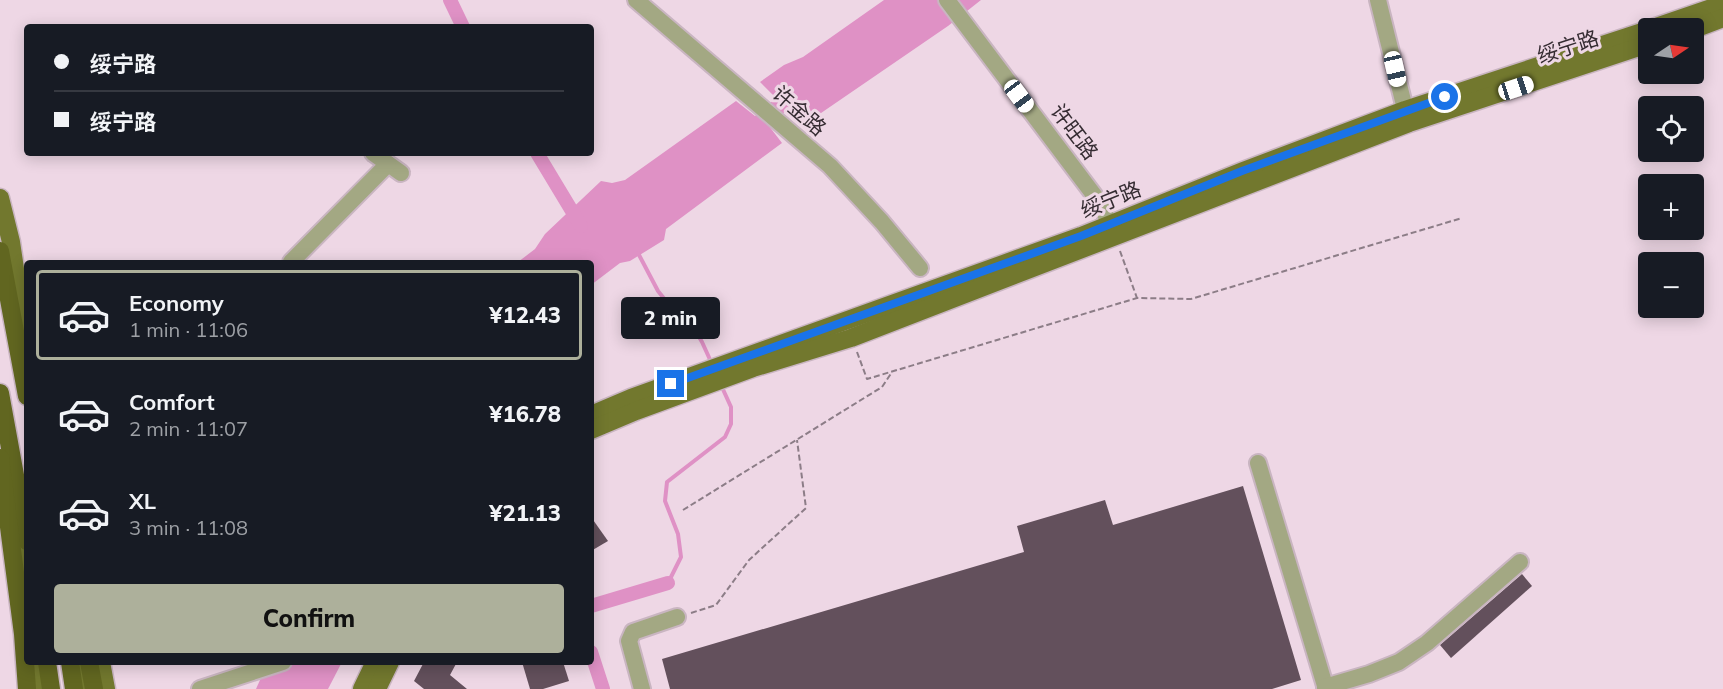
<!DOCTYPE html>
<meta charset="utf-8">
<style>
:root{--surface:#171b24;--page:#242831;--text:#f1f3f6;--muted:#9ea1a6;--line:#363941;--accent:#adb09b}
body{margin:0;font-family:Mulish,"Noto Sans SC",sans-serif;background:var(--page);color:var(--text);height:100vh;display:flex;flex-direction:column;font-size:22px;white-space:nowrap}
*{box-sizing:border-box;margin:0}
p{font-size:20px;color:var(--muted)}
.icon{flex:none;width:33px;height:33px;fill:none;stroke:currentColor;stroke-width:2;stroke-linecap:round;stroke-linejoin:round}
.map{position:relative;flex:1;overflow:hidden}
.side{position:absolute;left:24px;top:260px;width:570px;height:405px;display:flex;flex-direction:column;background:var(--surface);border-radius:6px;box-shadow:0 3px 15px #0003}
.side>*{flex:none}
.top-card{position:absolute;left:24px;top:24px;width:570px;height:132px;border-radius:6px;box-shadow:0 3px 15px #0003;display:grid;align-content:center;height:132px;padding:0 30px;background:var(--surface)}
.needle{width:39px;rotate:77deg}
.fabs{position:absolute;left:1638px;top:18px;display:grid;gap:12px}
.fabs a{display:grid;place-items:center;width:66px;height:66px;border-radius:6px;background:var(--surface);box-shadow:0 3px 15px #0003;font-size:30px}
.end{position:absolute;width:27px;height:27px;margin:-14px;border:8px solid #1a73e8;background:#fff;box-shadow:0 0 0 3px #fff}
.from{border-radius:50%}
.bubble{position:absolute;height:42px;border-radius:6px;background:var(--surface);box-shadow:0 3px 15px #0003;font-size:20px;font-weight:800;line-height:42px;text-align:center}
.car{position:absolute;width:18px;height:36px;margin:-18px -9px;border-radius:8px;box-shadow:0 0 4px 2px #0007;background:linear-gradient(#fff 24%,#345 0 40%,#fff 0 76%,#345 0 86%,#fff 0)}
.top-card b{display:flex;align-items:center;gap:21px;height:57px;font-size:22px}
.top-card b+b{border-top:2px solid var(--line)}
.top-card i{width:15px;height:15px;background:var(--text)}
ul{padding:10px 0 0;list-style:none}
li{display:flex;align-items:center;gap:18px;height:90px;margin:0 12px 9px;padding:0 18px;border:3px solid transparent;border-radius:6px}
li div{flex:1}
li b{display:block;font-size:22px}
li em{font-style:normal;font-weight:800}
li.selected{border-color:var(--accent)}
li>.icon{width:54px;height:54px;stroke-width:1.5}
.cta{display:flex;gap:12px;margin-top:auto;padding:12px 30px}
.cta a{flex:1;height:69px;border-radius:6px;background:var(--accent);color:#111;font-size:24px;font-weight:800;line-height:69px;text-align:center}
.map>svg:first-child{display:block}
.water{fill:#df91c5}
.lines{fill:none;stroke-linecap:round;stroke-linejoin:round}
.stream{stroke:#df91c5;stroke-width:4}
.canal{stroke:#df91c5;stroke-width:14}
.building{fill:#63505c}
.minor-casing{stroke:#c9b5c1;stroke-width:20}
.major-casing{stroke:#c9b5c1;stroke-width:21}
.highway-casing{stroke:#c9b5c1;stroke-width:21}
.path{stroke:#8c7d87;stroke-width:2;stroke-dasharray:6 3;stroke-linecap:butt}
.minor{stroke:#a3a883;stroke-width:16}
.major{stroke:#72782e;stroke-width:18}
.highway{stroke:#616620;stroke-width:18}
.route{stroke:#1a73e8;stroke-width:8}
.labels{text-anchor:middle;stroke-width:6;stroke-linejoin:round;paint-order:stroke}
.street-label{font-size:21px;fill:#352c32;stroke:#eed7e5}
</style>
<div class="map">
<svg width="1723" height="689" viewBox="0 0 1723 689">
<rect width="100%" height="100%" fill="#eed7e5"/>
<g class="water">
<polygon points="884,0 981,0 948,26 805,124 788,109 769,126 782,143 666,229 664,240 630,261 620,263 591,285 591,262 518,262 535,249 545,234 601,181 612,183 625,180 736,101 755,116 776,98 760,82 784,65 803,57"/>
<polygon points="268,662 342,662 328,689 256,689"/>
</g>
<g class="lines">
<g class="stream">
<polyline points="638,253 658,291 674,311 689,320 702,342 712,364"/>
<polyline points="668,583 681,557 678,534 665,501 667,482 725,437 731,424 731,407 721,385"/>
</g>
<g class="canal">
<polyline points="450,0 463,27"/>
<polyline points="537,153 581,226"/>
<polyline points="591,606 668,583"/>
<polyline points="591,652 603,689"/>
</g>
</g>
<g class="building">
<polygon points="1243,486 1301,680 1272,689 670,689 662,659 1024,552 1017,526 1105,500 1113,525"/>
<polygon points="591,517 608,541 591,551"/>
<polygon points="1522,574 1532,586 1451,658 1440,645"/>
<polygon points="424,662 457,662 450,675 467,689 424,689 414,681"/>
<polygon points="522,662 563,662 569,681 543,689 530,689"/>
</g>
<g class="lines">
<g class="minor-casing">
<g id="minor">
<polyline points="636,0 830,166 882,222 920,268"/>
<polyline points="947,0 1100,203 1115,236"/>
<polyline points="1378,0 1408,121"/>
<polyline points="373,153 401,173"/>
<polyline points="291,262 388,164"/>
<polyline points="1258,463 1326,689"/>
<polyline points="1325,687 1369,674 1399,662 1427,643 1520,562"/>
<polyline points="200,689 283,662"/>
<polyline points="642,689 629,641 633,632 677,617"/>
</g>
</g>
<g class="major-casing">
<g id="major">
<polyline points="1653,28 1723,4"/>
<polyline points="1694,29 1723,18"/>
<polyline points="0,198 11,242 27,349"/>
<polyline points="591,415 631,398 1081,236 1243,171 1405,110 1648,30"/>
<polyline points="591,430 636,411 753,368 851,338 1409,123 1648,44"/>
<polyline points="18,523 27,591"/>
<polyline points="37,662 40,689"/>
<polyline points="79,662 84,689"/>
<polyline points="101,662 106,689"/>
<polyline points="362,689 375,662"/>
<polyline points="377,689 390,662"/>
</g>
</g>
<g class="highway-casing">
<g id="highway">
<polyline points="0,251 27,396"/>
<polyline points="0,393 27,541"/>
<polyline points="0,458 23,634 27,689"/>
<polyline points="47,662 51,689"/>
<polyline points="70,662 74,689"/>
<polyline points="89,662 94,689"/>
</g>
</g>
<g class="path">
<polyline points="1120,251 1137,298"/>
<polyline points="857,352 867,379 1137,298 1191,299 1462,218"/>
<polyline points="683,510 882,387 892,372"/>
<polyline points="691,613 716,605 749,560 806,508 797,440"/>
</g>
<use href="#minor" class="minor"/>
<use href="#major" class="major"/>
<use href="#highway" class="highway"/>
</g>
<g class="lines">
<polyline class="route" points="671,384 1081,236 1242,171 1445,97"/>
</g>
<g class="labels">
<g class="street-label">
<text transform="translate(1568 47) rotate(-18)" y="7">绥宁路</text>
<text transform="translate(799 111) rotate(41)" y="7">许金路</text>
<text transform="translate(1074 132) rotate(53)" y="7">许旺路</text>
<text transform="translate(1111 200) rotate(-22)" y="7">绥宁路</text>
</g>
</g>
</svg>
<div class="fabs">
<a><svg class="needle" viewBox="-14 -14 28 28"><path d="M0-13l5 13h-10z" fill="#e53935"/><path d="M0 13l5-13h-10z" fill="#9ea1a6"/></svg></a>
<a><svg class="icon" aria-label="locate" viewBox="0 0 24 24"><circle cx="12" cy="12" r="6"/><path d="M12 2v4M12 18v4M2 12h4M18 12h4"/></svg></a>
<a>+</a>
<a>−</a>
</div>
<i class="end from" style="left:1445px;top:97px"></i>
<i class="end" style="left:671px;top:384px"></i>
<div class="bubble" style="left:621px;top:297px;width:99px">2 min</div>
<i class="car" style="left:1395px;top:69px;rotate:167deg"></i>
<i class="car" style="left:1516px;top:88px;rotate:72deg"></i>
<i class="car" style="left:1019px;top:96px;rotate:143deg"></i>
<div class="top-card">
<b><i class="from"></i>绥宁路</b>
<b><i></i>绥宁路</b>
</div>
<section class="side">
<ul>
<li class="selected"><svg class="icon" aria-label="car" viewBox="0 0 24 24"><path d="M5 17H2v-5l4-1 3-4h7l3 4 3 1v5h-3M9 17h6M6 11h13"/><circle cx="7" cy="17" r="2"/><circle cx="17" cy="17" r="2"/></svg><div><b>Economy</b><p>1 min · 11:06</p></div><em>¥12.43</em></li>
<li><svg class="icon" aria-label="car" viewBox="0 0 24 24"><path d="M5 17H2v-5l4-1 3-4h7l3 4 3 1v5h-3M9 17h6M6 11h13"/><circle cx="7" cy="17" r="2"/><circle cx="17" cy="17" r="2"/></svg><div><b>Comfort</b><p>2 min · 11:07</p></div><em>¥16.78</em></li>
<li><svg class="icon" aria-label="car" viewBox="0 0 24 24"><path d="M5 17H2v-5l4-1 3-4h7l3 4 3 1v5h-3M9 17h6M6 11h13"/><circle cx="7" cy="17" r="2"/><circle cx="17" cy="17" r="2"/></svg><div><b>XL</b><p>3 min · 11:08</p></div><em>¥21.13</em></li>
</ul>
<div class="cta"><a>Confirm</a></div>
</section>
</div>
